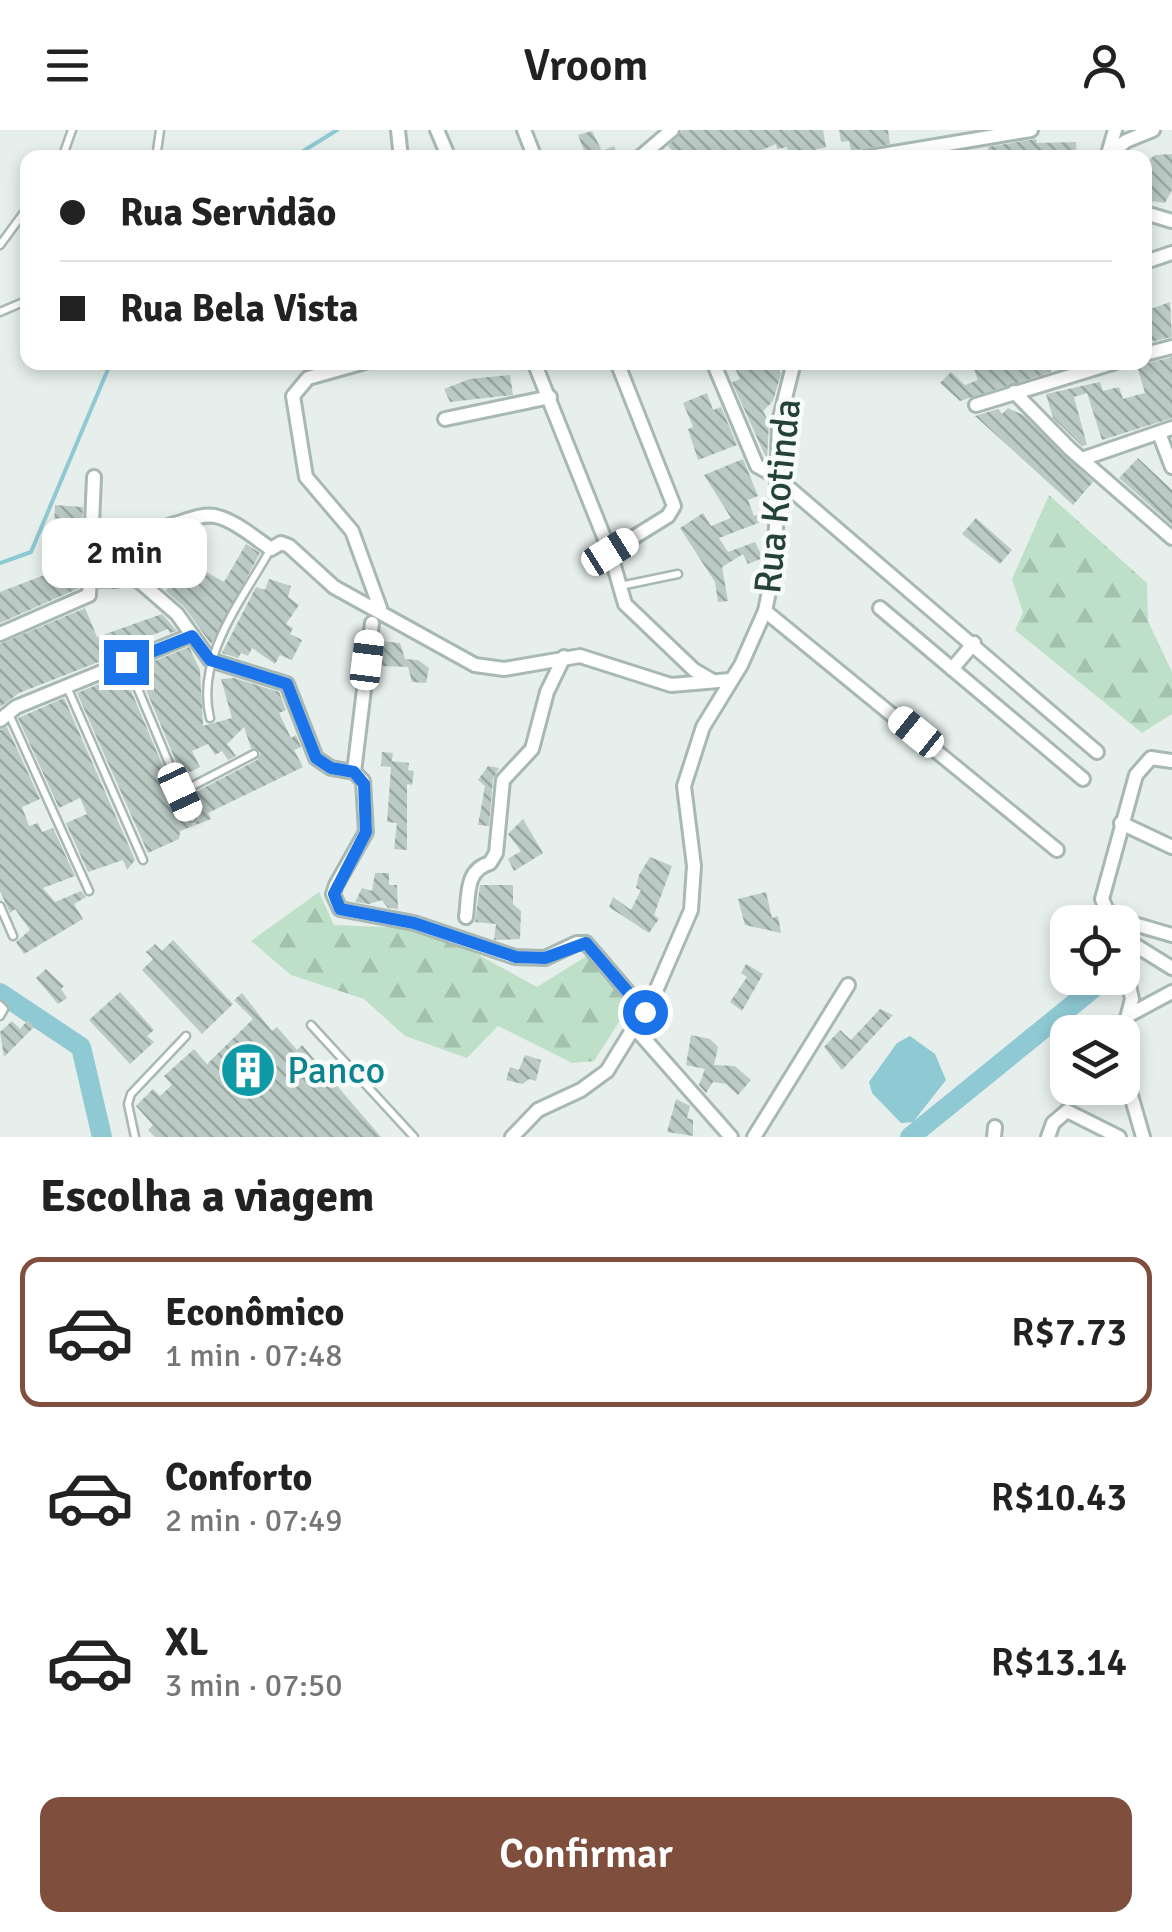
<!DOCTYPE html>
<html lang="pt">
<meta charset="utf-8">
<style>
:root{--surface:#fff;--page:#f6f6f6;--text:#222;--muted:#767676;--line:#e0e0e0;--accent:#804e3d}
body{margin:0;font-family:Signika,sans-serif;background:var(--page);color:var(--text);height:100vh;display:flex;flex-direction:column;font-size:38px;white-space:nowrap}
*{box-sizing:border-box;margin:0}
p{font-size:32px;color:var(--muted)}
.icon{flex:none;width:55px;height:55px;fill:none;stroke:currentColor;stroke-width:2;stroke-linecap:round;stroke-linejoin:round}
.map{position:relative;height:1007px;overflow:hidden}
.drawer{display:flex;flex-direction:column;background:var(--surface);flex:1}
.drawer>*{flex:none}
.top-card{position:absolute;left:20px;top:20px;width:1132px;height:220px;border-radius:20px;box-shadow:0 5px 15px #0003;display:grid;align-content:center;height:220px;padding:0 40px;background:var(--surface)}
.buttons{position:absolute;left:1050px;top:775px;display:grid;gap:20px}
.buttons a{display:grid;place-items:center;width:90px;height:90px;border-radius:20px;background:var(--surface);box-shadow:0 5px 15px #0003;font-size:50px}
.end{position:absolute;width:45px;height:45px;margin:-22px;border:12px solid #1a73e8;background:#fff;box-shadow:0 0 0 5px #fff}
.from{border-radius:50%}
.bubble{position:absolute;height:70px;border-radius:20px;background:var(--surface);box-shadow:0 5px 15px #0003;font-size:32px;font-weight:600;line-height:70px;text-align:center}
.car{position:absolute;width:30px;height:60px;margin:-30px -15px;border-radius:12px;box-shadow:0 0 8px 2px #0007;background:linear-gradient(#fff 24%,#345 0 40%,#fff 0 76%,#345 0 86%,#fff 0)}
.top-card b{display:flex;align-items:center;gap:35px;height:95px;font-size:38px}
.top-card b+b{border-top:2px solid var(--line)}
.top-card i{width:25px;height:25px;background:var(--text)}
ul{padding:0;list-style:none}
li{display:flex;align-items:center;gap:30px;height:150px;margin:0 20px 15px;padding:0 20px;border:5px solid transparent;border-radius:20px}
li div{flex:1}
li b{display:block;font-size:38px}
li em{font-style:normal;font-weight:600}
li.current{border-color:var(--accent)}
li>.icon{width:90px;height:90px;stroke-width:1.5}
h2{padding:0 40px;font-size:45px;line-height:120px}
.action{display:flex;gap:20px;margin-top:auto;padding:20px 40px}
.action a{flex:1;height:115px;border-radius:20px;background:var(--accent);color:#fff;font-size:40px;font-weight:600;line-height:115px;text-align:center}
header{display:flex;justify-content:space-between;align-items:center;height:130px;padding:0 40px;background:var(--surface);font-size:45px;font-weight:600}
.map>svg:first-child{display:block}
.forest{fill:url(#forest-firs)}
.water{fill:#8ec9d4}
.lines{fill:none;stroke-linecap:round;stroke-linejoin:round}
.stream{stroke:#8ec9d4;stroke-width:4}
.river{stroke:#8ec9d4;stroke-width:20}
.building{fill:url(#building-back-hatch)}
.lane-casing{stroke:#a8b8b2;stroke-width:11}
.street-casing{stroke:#a8b8b2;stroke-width:18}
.lane{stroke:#fff;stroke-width:6}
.street{stroke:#fff;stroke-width:12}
.route{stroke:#1a73e8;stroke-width:12}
.labels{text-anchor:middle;stroke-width:9;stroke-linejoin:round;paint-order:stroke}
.street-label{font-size:38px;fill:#24423a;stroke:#f7fbf9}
.culture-label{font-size:38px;fill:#0d838f;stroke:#f7fbf9;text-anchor:start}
</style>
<header><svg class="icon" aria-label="menu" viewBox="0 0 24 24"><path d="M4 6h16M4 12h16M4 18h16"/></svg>Vroom<svg class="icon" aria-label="person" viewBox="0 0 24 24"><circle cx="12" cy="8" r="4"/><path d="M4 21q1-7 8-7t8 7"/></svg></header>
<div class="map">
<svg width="1172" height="1007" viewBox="0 0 1172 1007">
<defs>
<pattern id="forest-firs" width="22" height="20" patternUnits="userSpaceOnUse" patternTransform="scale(2.5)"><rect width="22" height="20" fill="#bfe0c8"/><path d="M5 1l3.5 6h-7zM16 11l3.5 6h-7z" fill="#a4c1ad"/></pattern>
<pattern id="building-back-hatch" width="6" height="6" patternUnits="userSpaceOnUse" patternTransform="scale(2.5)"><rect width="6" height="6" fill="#bbcac4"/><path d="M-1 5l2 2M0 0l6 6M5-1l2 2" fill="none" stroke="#98a6a0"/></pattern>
</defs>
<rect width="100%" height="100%" fill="#e6efeb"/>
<g class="forest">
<polygon points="1049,365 1147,453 1148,491 1172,542 1172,584 1142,603 1015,500 1023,482 1012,449"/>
<polygon points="319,762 334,795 409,798 468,819 537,857 590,824 628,878 594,931 572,933 498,896 467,928 405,906 364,869 291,845 251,811"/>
</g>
<polygon class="water" points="910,906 935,924 946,950 913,992 901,993 872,963 869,952 897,913"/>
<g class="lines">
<g class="stream">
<polyline points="292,28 337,0"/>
<polyline points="0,433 31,422 111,232"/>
</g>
<g class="river">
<polyline points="0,863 81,917 102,1007"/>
<polyline points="910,1007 1101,852"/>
</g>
</g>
<g class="building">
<polygon points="683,0 823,0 826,17 810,21 811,28 789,28 787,17 777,19 776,14 755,23 758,28 680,28 668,16"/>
<polygon points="839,0 888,0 890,14 851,21 849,11 841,12"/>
<polygon points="592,1 602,21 614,16 619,28 587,28 578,5"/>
<polygon points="1036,9 1037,13 1076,12 1077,28 989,28 988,17"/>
<polygon points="1172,24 1172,60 1165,73 1145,70 1145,33 1155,25"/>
<polygon points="1170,172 1172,207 1150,212 1145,181"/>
<polygon points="1172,227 1172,288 1102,310 1087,263 1074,267 1087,315 1082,316 1053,288 1046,264 1100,252 1103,261 1119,257 1123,269 1137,265 1145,263 1137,236"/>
<polygon points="732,232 776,232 781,244 773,271 763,281 769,292 767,330 732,252 740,249"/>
<polygon points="981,232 1048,232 1051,242 960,271 940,253 951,242 965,255 978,250 972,234"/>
<polygon points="510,245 513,265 450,272 444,259 470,249"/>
<polygon points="707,263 713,280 721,277 737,315 698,330 688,299 693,297 683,273"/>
<polygon points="1008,278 1023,285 1093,352 1073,375 975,286 998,279 1002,284"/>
<polygon points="1138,328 1172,360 1172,395 1119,348"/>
<polygon points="743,329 758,366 748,370 754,386 764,382 766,390 719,408 728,422 755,412 763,428 748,434 743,424 722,437 728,471 718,472 715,452 680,398 703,383 711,396 731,388 704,345"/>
<polygon points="55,375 83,377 79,458 0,493 0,462 52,442"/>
<polygon points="976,388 1012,420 1000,434 962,404"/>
<polygon points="175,404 185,418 153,449 145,437 147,423 154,414"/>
<polygon points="246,414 260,423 211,514 185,478 166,461 170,456 166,454 189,421 208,443 224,452"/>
<polygon points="101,419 117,421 120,459 99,459"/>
<polygon points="269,449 291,456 288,467 299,475 286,494 293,498 290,504 302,510 292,530 280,525 275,534 252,518 248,526 241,523 238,528 222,523 256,457 265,460"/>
<polygon points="85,478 97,507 162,484 177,501 170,503 168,499 128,515 129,520 19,563 0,577 0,514"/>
<polygon points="381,511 400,513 405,529 418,530 429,538 426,553 412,552 408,537 381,536"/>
<polygon points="189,517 200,540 203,596 232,588 221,549 234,548 279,562 286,580 279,583 291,608 296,605 301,617 294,620 303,637 208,683 211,689 180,701 179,709 148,723 77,563 124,544 186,691 194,695 199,688 190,665 257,630 261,623 251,618 244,597 227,614 236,626 228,630 222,621 215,625 208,614 192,621 200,637 182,646 137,538"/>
<polygon points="64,568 135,730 127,740 123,730 88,742 66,693 87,684 80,668 59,678 18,588"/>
<polygon points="7,597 40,669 22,677 29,696 38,693 42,702 53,698 75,746 43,758 55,772 81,761 86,767 74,774 83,789 24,824 16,812 30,800 15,779 10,783 0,761 0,600"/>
<polygon points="382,622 393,623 391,636 392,631 409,633 408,640 414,641 412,655 407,654 407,720 394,719 397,693 387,692 391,637 381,636"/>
<polygon points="488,636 499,638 493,649 489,696 478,695 485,656 478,650"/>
<polygon points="523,689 543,723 514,741 508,729 521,721 508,704"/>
<polygon points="650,727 672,736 654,785 659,789 649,803 609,777 613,767 631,780 641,760 636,758 639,745"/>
<polygon points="375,743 389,743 389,755 397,755 398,779 388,778 382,770 369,774 355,772 362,758 372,761"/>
<polygon points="480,755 513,755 513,774 521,781 520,809 494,810 496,794 475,792"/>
<polygon points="766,762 772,788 778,786 781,803 745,795 738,769"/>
<polygon points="173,810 233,874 202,904 142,840 153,829 146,822 155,814 162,821"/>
<polygon points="746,834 763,844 742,881 730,872 747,847 741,843"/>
<polygon points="46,839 64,856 61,859 67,868 58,874 36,848"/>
<polygon points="120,862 154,900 147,906 154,912 130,934 89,890"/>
<polygon points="242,863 272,901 277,897 297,920 302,915 381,1007 155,1007 148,1000 153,995 136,976 153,959 160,966 172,955 164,946 194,919 207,934 253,889 234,870"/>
<polygon points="880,879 893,885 842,940 824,917 840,900 851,910"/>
<polygon points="28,890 34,897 4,927 0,902 12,891 20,899"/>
<polygon points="691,905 710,909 718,917 714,935 735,936 751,950 738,965 726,954 713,952 706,963 699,955 705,939 686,935"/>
<polygon points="525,925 541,930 536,951 529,949 523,954 506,950 510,937 519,940"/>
<polygon points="676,969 690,976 687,988 693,990 693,1006 667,1002"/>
</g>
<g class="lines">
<g class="lane-casing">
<g id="lane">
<polyline points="62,28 72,0"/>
<polyline points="156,28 160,0"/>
<polyline points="0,115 28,77"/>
<polyline points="0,182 28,170"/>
<polyline points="620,456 678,444"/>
<polyline points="127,533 192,688"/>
<polyline points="67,557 143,730"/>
<polyline points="9,584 89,761"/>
<path d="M210,588C195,528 242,470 270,420"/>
<polyline points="181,662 254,624"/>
<polyline points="0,776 13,806"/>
<polyline points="0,875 4,879 0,886"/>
<polyline points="311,895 414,1007"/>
<polyline points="135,1007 128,974 131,964 186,906"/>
</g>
</g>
<g class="street-casing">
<g id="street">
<polyline points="398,0 401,28"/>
<polyline points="437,0 449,28"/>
<polyline points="524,0 535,28"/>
<polyline points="1108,24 1115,0"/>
<polyline points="639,28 672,0"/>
<polyline points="864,28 1031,0"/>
<polyline points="1105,28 1126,11 1153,0"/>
<polyline points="1145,83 1172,91"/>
<polyline points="1145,132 1172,123"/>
<polyline points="1145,224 1172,217"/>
<polyline points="365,232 308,248 293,266 306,347 352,401 380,478"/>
<polyline points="534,232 610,422 625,474 694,540 713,551"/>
<polyline points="713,232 757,336 774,345 1097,622"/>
<polyline points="1014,262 1070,319 1172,408"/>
<polyline points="976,275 1116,232"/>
<polyline points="445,289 550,267"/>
<polyline points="1159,303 1172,337"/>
<polyline points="1082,329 1172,298"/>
<polyline points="610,422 668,386 674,376 617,232"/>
<polyline points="880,478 1083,649"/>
<polyline points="765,481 1057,720"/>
<polyline points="0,504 89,465 94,347"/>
<polyline points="952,539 974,513"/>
<polyline points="0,590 16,577 192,505"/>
<polyline points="354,642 372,493"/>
<polyline points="1121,693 1172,717"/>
<path d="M466,787C469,765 465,740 490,733L496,723L503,650L532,619L547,562L564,527"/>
<polyline points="1110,787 1172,805"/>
<polyline points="1112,792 1102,769 1136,645 1151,628 1172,631"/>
<polyline points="1122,807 1172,838"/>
<polyline points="1122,824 1132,869 1122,907"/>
<path d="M645,882L586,813H577L545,828L515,827L414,793L340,779L333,764L336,755L366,702L363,651L354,642L331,638L316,628L287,554L210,530L177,484L138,450C127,416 146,402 175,394C188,390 202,384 215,386C234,390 255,408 271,419L281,413L289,416L334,457L475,535L504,539L580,526L671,555L730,550"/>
<polyline points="1131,884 1172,862"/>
<polyline points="634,897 731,1007"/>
<polyline points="1122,934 1143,1007"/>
<polyline points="512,1007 538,980 581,960 607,941 655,863 691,780 694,736 684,656 703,597 741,535 765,481 775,432 779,292 794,232"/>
<polyline points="754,1007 848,855"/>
<polyline points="994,1007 995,997"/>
<polyline points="1048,1007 1053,993 1067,981 1119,1007"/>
</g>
</g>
<use href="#lane" class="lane"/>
<use href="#street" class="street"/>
</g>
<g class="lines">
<polyline class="route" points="126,532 192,506 210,530 287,554 316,628 331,638 354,642 364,654 366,702 334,764 340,779 414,793 516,827 545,828 586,813 645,882"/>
</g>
<defs>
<g id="building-disc" transform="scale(2.875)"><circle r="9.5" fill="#0f9aa8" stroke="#f7fbf9"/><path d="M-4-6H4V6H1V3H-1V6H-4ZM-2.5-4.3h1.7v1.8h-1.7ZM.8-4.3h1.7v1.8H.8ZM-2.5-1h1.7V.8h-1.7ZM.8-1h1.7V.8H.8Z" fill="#fff"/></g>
</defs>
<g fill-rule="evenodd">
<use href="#building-disc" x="248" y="940"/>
</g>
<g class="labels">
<g class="street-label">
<text transform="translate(777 366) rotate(-84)" y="13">Rua Kotinda</text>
</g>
<g class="culture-label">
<text x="287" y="953">Panco</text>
</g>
</g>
</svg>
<div class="buttons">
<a><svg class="icon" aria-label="locate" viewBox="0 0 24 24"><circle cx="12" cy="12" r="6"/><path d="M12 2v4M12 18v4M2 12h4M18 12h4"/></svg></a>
<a><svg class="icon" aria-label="layers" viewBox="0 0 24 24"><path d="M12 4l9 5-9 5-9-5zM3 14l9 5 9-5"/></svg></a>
</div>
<i class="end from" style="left:645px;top:882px"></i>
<i class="end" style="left:126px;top:532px"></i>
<div class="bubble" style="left:42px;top:388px;width:165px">2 min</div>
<i class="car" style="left:610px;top:422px;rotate:58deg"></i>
<i class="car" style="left:367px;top:530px;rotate:7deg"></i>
<i class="car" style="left:916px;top:602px;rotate:309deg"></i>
<i class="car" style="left:180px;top:662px;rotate:155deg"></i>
<div class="top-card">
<b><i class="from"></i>Rua Servidão</b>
<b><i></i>Rua Bela Vista</b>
</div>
</div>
<section class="drawer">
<h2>Escolha a viagem</h2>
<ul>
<li class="current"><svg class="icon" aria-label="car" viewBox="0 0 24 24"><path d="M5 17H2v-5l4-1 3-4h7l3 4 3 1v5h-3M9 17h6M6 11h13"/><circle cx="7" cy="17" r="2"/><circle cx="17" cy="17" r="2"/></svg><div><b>Econômico</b><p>1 min · 07:48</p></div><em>R$7.73</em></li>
<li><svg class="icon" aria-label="car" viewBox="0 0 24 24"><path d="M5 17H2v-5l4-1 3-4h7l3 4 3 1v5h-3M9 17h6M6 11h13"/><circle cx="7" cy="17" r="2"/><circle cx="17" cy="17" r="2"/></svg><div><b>Conforto</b><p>2 min · 07:49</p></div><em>R$10.43</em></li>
<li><svg class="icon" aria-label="car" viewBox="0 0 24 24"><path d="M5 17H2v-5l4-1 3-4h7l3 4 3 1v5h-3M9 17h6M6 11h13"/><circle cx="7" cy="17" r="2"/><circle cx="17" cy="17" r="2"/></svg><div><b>XL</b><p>3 min · 07:50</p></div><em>R$13.14</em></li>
</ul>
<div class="action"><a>Confirmar</a></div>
</section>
